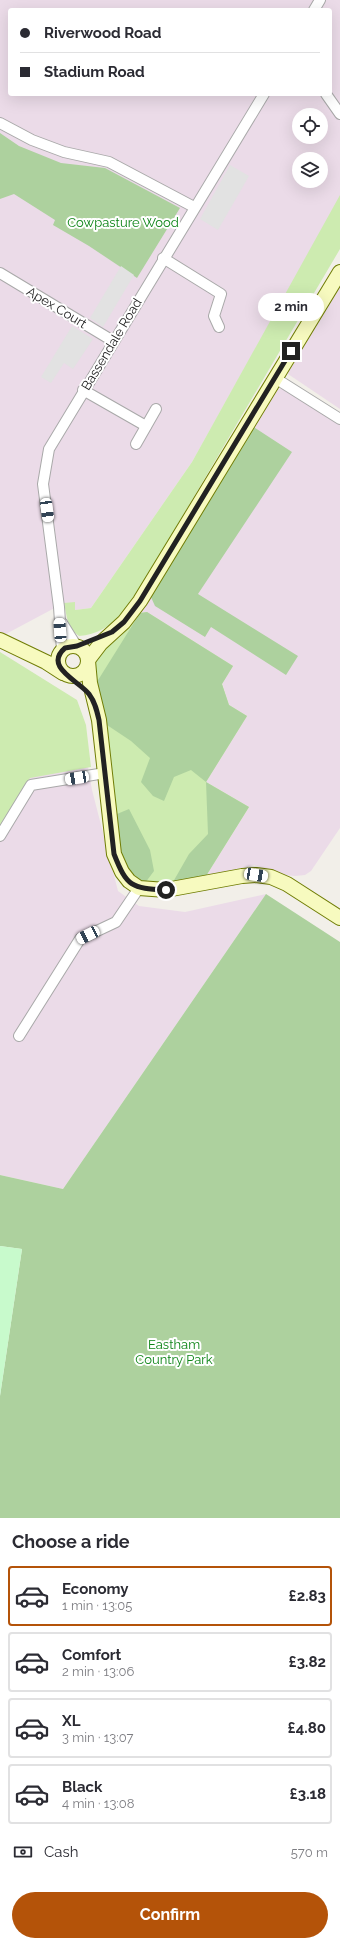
<!DOCTYPE html>
<meta charset="utf-8">
<style>
:root{--surface:#fff;--page:#f2f2f3;--text:#2b2b33;--muted:#7c7c81;--line:#e1e1e2;--accent:#b45309}
body{margin:0;font-family:Raleway,sans-serif;background:var(--page);color:var(--text);height:100vh;display:flex;flex-direction:column;font-size:15px;white-space:nowrap}
*{box-sizing:border-box;margin:0}
p{font-size:13px;color:var(--muted)}
.icon{flex:none;width:22px;height:22px;fill:none;stroke:currentColor;stroke-width:2;stroke-linecap:round;stroke-linejoin:round}
.map{position:relative;height:1518px;overflow:hidden}
.drawer{display:flex;flex-direction:column;background:var(--surface);flex:1}
.drawer>*{flex:none}
.guide{position:absolute;left:8px;top:8px;width:324px;height:88px;border-radius:4px;box-shadow:0 4px 16px #0002;display:grid;align-content:center;height:88px;padding:0 12px;background:var(--surface)}
.tools{position:absolute;left:292px;top:108px;display:grid;gap:8px}
.tools a{display:grid;place-items:center;width:36px;height:36px;border-radius:50%;background:var(--surface);box-shadow:0 4px 16px #0002;font-size:20px}
.end{position:absolute;width:18px;height:18px;margin:-9px;border:5px solid #222;background:#fff;box-shadow:0 0 0 2px #fff}
.from{border-radius:50%}
.bubble{position:absolute;height:28px;border-radius:14px;background:var(--surface);box-shadow:0 4px 16px #0002;font-size:13px;font-weight:700;line-height:28px;text-align:center}
.car{position:absolute;width:12px;height:24px;margin:-12px -6px;border-radius:5px;box-shadow:0 0 3px 1px #0007;background:linear-gradient(#fff 24%,#345 0 40%,#fff 0 76%,#345 0 86%,#fff 0)}
.guide b{display:flex;align-items:center;gap:14px;height:38px;font-size:15px}
.guide b+b{border-top:1px solid var(--line)}
.guide i{width:10px;height:10px;background:var(--text)}
ul{padding:0;list-style:none}
li{display:flex;align-items:center;gap:12px;height:60px;margin:0 8px 6px;padding:0 4px;border:2px solid var(--line);border-radius:4px}
li div{flex:1}
li b{display:block;font-size:15px}
li em{font-style:normal;font-weight:700}
li.current{border-color:var(--accent)}
li>.icon{width:36px;height:36px;stroke-width:1.5}
h2{padding:0 12px;font-size:18px;line-height:48px}
.pay{display:flex;align-items:center;gap:10px;height:44px;padding:0 12px;font-size:15px}
.pay p{margin-inline-start:auto}
.cta{display:flex;gap:8px;margin-top:auto;padding:8px 12px}
.cta a{flex:1;height:46px;border-radius:24px;background:var(--accent);color:#fff;font-size:16px;font-weight:700;line-height:46px;text-align:center}
.map>svg:first-child{display:block}
.industrial{fill:#ebdbe8;fill-rule:evenodd}
.grass{fill:#cdebb0}
.forest{fill:#add19e}
.park{fill:#c8facc}
.parking{fill:#e2e2e2}
.lines{fill:none;stroke-linecap:round;stroke-linejoin:round}
.street-casing{stroke:#a9a9a9;stroke-width:12}
.secondary-casing{stroke:#707d05;stroke-width:16}
.street{stroke:#fff;stroke-width:10}
.secondary{stroke:#f7fabf;stroke-width:14}
.route{stroke:#222;stroke-width:5}
.labels{text-anchor:middle;stroke-width:4;stroke-linejoin:round;paint-order:stroke}
.park-label{font-size:13px;fill:#0c8416;stroke:#fff}
.street-label{font-size:13px;fill:#222;stroke:#fff}
</style>
<div class="map">
<svg width="340" height="1518" viewBox="0 0 340 1518">
<rect width="100%" height="100%" fill="#f2efe9"/>
<g class="industrial">
<path d="M0,0H340V197L192,462L91,608L75,610L64,603L4,635L0,632ZM10,10H330V94H10ZM299,115H321V137H299ZM299,159H321V181H299Z"/>
<polygon points="340,283 340,409 288,374 288,368"/>
<polygon points="276,389 282,389 289,393 340,425 340,828 311,871 305,875 295,876 285,875 254,865 206,876 249,807 206,782 229,705 222,683 232,666 147,612 140,613"/>
<polygon points="0,659 78,708 92,790 118,891 139,906 185,912 266,894 63,1189 0,1175"/>
</g>
<g class="grass">
<path d="M340,195V249L149,573C131,601 115,634 79,636C67,627 67,617 64,603L75,602V610L91,608L192,462Z"/>
<polygon points="147,612 233,666 222,684 229,705 247,716 206,782 249,807 206,876 157,885 145,883 122,858 107,725 95,685 94,673 96,658 102,649 120,637 133,623 140,613"/>
<polygon points="0,652 77,700 86,725 91,767 30,778 0,827"/>
</g>
<g class="forest">
<polygon points="0,133 19,146 61,163 105,168 180,208 137,278 89,246 53,225 55,220 14,194 0,199"/>
<polygon points="252,426 292,452 198,594 298,656 286,675 211,627 205,637 155,606 150,595"/>
<polygon points="147,612 233,666 222,684 229,705 247,716 206,782 249,807 206,876 173,882 189,854 208,834 206,782 191,770 174,777 164,801 153,796 141,782 150,758 131,741 107,725 95,685 140,613"/>
<path d="M129,809L150,850L154,871L145,883C117,868 121,843 117,814Z"/>
<polygon points="266,894 340,942 340,1518 0,1518 0,1396 22,1249 0,1246 0,1175 63,1189"/>
</g>
<polygon class="park" points="0,1246 22,1249 0,1396"/>
<g class="parking">
<polygon points="230,165 249,176 218,230 200,219"/>
<polygon points="121,266 134,275 103,327 90,318"/>
<polygon points="72,326 93,339 73,369 64,363 51,383 41,377"/>
</g>
<g class="lines">
<g class="street-casing">
<g id="street">
<polyline points="314,10 320,0"/>
<polyline points="326,94 340,114"/>
<polyline points="0,123 32,140 64,152 109,162 194,207"/>
<polyline points="163,258 221,294 214,316 219,327"/>
<polyline points="0,273 113,341"/>
<polyline points="275,378 340,419"/>
<polyline points="83,390 146,426"/>
<polyline points="136,444 156,409"/>
<polyline points="62,623 77,647"/>
<polyline points="62,651 59,607 43,484 49,449 264,94"/>
<polyline points="0,836 31,785 105,773"/>
<polyline points="19,1036 80,939 116,922 139,888"/>
</g>
</g>
<g class="secondary-casing">
<g id="secondary">
<polyline points="0,640 46,662 63,673"/>
<circle cx="73" cy="661" r="15"/>
<polyline points="88,660 101,643 124,622 140,601 340,272"/>
<polyline points="88,661 90,683 99,720 114,854 122,872 129,881 139,888 166,890 242,876 256,875 271,877 287,884 340,918"/>
</g>
</g>
<use href="#street" class="street"/>
<use href="#secondary" class="secondary"/>
</g>
<g class="lines">
<path class="route" d="M166,890C131,888 127,887 114,854L99,720C97,711 95,702 89,694C79,681 43,667 65,648L77,646L112,632L124,622L140,601L291,351"/>
</g>
<g class="labels">
<g class="park-label">
<text x="123" y="227">Cowpasture Wood</text>
<text x="174" y="1349">Eastham<tspan x="174" dy="15">Country Park</tspan></text>
</g>
<g class="street-label">
<text transform="translate(57 307) rotate(31)" y="5">Apex Court</text>
<text transform="translate(111 344) rotate(-59)" y="5">Bassendale Road</text>
</g>
</g>
</svg>
<div class="tools">
<a><svg class="icon" aria-label="locate" viewBox="0 0 24 24"><circle cx="12" cy="12" r="6"/><path d="M12 2v4M12 18v4M2 12h4M18 12h4"/></svg></a>
<a><svg class="icon" aria-label="layers" viewBox="0 0 24 24"><path d="M12 4l9 5-9 5-9-5zM3 14l9 5 9-5"/></svg></a>
</div>
<i class="end from" style="left:166px;top:890px"></i>
<i class="end" style="left:291px;top:351px"></i>
<div class="bubble" style="left:258px;top:293px;width:66px">2 min</div>
<i class="car" style="left:47px;top:510px;rotate:172deg"></i>
<i class="car" style="left:60px;top:630px;rotate:356deg"></i>
<i class="car" style="left:77px;top:778px;rotate:261deg"></i>
<i class="car" style="left:256px;top:875px;rotate:100deg"></i>
<i class="car" style="left:88px;top:935px;rotate:244deg"></i>
<div class="guide">
<b><i class="from"></i>Riverwood Road</b>
<b><i></i>Stadium Road</b>
</div>
</div>
<section class="drawer">
<h2>Choose a ride</h2>
<ul>
<li class="current"><svg class="icon" aria-label="car" viewBox="0 0 24 24"><path d="M5 17H2v-5l4-1 3-4h7l3 4 3 1v5h-3M9 17h6M6 11h13"/><circle cx="7" cy="17" r="2"/><circle cx="17" cy="17" r="2"/></svg><div><b>Economy</b><p>1 min · 13:05</p></div><em>£2.83</em></li>
<li><svg class="icon" aria-label="car" viewBox="0 0 24 24"><path d="M5 17H2v-5l4-1 3-4h7l3 4 3 1v5h-3M9 17h6M6 11h13"/><circle cx="7" cy="17" r="2"/><circle cx="17" cy="17" r="2"/></svg><div><b>Comfort</b><p>2 min · 13:06</p></div><em>£3.82</em></li>
<li><svg class="icon" aria-label="car" viewBox="0 0 24 24"><path d="M5 17H2v-5l4-1 3-4h7l3 4 3 1v5h-3M9 17h6M6 11h13"/><circle cx="7" cy="17" r="2"/><circle cx="17" cy="17" r="2"/></svg><div><b>XL</b><p>3 min · 13:07</p></div><em>£4.80</em></li>
<li><svg class="icon" aria-label="car" viewBox="0 0 24 24"><path d="M5 17H2v-5l4-1 3-4h7l3 4 3 1v5h-3M9 17h6M6 11h13"/><circle cx="7" cy="17" r="2"/><circle cx="17" cy="17" r="2"/></svg><div><b>Black</b><p>4 min · 13:08</p></div><em>£3.18</em></li>
</ul>
<div class="pay"><svg class="icon" aria-label="cash" viewBox="0 0 24 24"><path d="M3 7h18v10H3z"/><circle cx="12" cy="12" r="2"/></svg>Cash<p>570 m</p></div>
<div class="cta"><a>Confirm</a></div>
</section>
